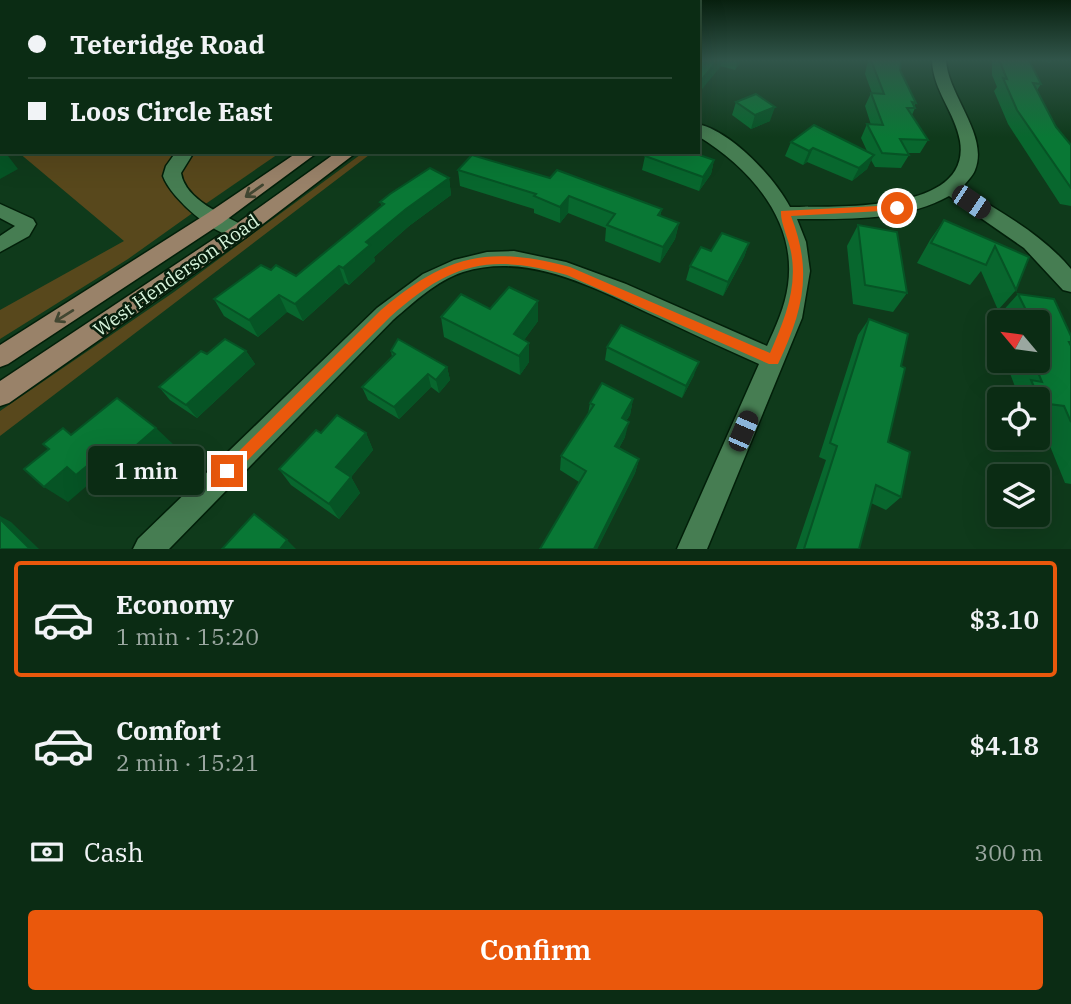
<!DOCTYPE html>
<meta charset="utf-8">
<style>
:root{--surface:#0b2c14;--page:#193822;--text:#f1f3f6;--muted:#9aa7a0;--line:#2b4834;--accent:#ea580c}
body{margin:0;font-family:"IBM Plex Serif",serif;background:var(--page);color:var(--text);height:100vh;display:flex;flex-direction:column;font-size:26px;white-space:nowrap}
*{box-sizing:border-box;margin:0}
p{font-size:23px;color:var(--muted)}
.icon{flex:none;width:38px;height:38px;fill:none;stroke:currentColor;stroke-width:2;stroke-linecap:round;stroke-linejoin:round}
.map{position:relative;height:549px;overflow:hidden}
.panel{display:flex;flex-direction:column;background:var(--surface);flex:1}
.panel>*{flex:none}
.top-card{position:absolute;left:0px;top:0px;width:700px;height:154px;box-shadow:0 7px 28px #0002,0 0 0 2px var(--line);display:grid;align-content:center;height:154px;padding:0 28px;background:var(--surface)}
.needle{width:46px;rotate:299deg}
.tools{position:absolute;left:987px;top:310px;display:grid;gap:14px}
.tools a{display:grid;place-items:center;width:63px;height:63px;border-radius:7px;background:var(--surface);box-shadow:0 7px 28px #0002,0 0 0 2px var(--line);font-size:35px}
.end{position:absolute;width:32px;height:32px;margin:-16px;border:9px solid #ea580c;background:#fff;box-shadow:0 0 0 4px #fff}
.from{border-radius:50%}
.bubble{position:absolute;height:49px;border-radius:7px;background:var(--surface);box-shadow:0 7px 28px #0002,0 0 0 2px var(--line);font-size:23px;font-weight:600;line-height:49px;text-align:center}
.car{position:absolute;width:21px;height:42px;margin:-21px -10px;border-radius:9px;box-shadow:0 0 5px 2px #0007;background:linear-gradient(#222 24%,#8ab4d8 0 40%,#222 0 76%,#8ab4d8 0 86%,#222 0)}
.top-card b{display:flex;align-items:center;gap:24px;height:66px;font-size:26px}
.top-card b+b{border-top:2px solid var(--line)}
.top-card i{width:18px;height:18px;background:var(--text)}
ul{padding:12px 0 0;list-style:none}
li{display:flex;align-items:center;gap:21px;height:116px;margin:0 14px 10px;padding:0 14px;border:4px solid transparent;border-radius:7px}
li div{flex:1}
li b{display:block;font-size:26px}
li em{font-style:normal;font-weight:600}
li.active{border-color:var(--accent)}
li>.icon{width:63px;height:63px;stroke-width:1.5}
.pay{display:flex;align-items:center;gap:18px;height:77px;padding:0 28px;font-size:26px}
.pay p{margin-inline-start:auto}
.primary-button{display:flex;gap:14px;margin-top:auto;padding:14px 28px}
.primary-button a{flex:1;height:80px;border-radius:7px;background:var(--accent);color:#fff;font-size:28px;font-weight:600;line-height:80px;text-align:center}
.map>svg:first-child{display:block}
.green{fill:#58481c}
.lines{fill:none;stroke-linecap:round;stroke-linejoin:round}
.minor-casing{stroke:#021f09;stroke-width:3}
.major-casing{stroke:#021f09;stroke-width:3}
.minor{fill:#467d52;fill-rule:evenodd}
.major{fill:#998269;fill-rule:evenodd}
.wall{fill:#08672e}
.shaded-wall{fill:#065425}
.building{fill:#097835;stroke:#065425;stroke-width:2}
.oneway{stroke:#414631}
.route{fill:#ea580c}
.labels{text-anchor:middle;stroke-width:5;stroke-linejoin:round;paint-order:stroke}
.street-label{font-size:19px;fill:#d7f4dc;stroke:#071e0c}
</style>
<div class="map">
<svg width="1071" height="549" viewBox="0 0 1071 549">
<rect width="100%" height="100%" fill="#0f3a1b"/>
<g class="green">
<polygon points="18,152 182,152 172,190 181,203 194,212 128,259 0,339 0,310 124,241"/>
<path d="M191,152H281L204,205C180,187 174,179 191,152Z"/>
<polygon points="364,152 373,152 0,436 0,411 174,292"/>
</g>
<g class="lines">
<g class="minor-casing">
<g id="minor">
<path d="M932,60H946C948,96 989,135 975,170C973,176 966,182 962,188C1000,212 1042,234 1071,269V292L1063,290L1024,248L949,196C904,221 848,219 797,219L806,242L810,271L802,318L707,549H677L759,364C725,349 691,333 657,317C597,290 531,251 463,272C436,281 414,302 393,320L169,549H133L138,539L377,308L423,274L454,260L487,252L514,251L566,262L626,284L767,346C776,326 785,307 788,285C797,220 750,168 698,136V124C732,132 774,177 790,207C836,206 972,214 960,141C955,112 933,91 932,60Z"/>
<path d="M176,152H194L181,173C185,200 224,215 246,227L249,232L246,237C222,244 171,199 163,176L166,166Z"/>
<polygon points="0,204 33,219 36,224 29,236 0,252 0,236 15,226 0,218"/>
</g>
</g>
<g class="major-casing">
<g id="major">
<polygon points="298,152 318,152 222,223 8,364 0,367 0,345 208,213"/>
<polygon points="337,152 357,152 246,237 9,403 0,406 0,381 232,227"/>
</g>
</g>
<use href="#minor" class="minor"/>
<use href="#major" class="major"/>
</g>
<g class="wall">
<polygon points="698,60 742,60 735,70"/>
<polygon points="868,60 901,60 900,70 916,103 914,106 915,108 912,115 928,140 920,153 908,153 909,155 901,168 875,167 871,160 867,169 852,181 807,162 803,165 785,156 791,142 867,151 861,138 867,124 871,125 865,106 871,93 872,93 865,74"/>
<polygon points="992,60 1029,60 1041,84 1037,90 1056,127 1071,145 1071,206 1060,204 1008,124 994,91 997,87 992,75"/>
<polygon points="1036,60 1052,60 1050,63"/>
<polygon points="736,102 770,121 751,129 732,115"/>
<polygon points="645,156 714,160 711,174 699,191 642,170"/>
<polygon points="458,170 550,178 662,209 660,216 679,223 675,239 660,263 605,241 606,228 568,213 560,223 534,213 534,209 460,186"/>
<polygon points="449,178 451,195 409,226 374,257 375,261 349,285 345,283 303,321 287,312 258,337 224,316 214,299 271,270 296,276 382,206 380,202"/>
<polygon points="944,220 1029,257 1016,290 998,310 981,271 970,285 917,263 930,240"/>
<polygon points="858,225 907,293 893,312 853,304 847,246"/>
<polygon points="749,243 744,257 723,296 686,280 690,266 711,251"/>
<polygon points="1018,294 1071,336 1071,484 1065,483 1041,424 1038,424 1038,399 1010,398 1017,392 1005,360 1038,360 1038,322 1004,322 1000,314"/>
<polygon points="538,301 538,321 524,340 529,362 520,375 444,337 441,317"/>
<polygon points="869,319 901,366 888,442 901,497 886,510 871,503 859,549 796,549 826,460 819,457 858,335"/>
<polygon points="607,347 694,375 682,398 605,360"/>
<polygon points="246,351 255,364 197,418 170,400 159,387 207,354"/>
<polygon points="391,351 447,367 450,380 439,393 431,387 399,419 368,400 362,387 392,357"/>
<polygon points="633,399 630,415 626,421 625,437 619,448 639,459 635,473 597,549 540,549 579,482 560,470 561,456 588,414 590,403"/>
<polygon points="321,433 366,433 373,450 351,477 360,493 339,519 291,485 279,469"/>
</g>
<g class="shaded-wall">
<polygon points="718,60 722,60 721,66 698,94 698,84"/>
<polygon points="738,60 742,60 735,70"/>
<polygon points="775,107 770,121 751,129 755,115"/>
<polygon points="0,146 2,149 2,152 5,152 18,169 0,179"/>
<polygon points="813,148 807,162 803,165 809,151"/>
<polygon points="874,155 867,169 852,181 859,168"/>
<polygon points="714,160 711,174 699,191 703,177"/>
<polygon points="449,178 451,195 409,226 374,257 375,261 349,285 343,268 366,242 406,209"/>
<polygon points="569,196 568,213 560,223 560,207"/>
<polygon points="679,223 675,239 660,263 663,247"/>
<polygon points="749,243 744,257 723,296 728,282"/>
<polygon points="339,266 345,283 303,321 295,304"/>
<polygon points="279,295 287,312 258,337 249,320"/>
<polygon points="538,301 538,321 514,354 514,334"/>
<polygon points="529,343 529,362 520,375 519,356"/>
<polygon points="246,351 255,364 197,418 186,405"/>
<polygon points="699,362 694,375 682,398 686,386"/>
<polygon points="447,367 450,380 439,393 436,380"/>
<polygon points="428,374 431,387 399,419 394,407"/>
<polygon points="633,399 630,415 618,433 622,418"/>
<polygon points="629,422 625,437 612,460 615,446"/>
<polygon points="156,428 174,445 143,473 124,456"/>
<polygon points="366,433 373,450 351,477 360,493 339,519 329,504 336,467"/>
<polygon points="111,446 130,463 98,491 89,484 68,502 44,487 67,467"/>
<polygon points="639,459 635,473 597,549 594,549"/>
<polygon points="0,516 11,522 39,549 30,549 0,519"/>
<polygon points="287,540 296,549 280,549"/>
</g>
<g class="building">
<polygon points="698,60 718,60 698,84"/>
<polygon points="871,60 901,60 900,70 916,103 912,102 915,108 907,108 928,140 900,139 909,155 882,153 867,124 883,125 871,93 884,94"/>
<polygon points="1000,60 1029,60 1041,84 1033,83 1056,127 1071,145 1071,188 1017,110 1003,78 1007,79 1000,62"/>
<polygon points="756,94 775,107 755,115 736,102"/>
<polygon points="814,125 874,155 859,168 813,148 809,151 791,142"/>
<polygon points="647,152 691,152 714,160 703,177 645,156"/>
<polygon points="472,155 550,178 557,170 662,209 658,215 679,223 663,247 607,225 615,214 569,196 560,207 534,196 536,194 458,170"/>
<polygon points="430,168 449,178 406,209 366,242 370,245 343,268 339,266 295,304 279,295 249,320 214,299 261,265 271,270 276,265 296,276 384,204 380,202 390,194"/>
<polygon points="944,220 1029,257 1016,290 995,246 986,265 931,243"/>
<polygon points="858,225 897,232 907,293 865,285"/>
<polygon points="722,233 749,243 728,282 690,266 701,247 711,251"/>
<polygon points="509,287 538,301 514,334 529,343 519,356 441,317 461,294 490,309"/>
<polygon points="1018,294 1054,299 1071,336 1071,342 1069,342 1071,346 1071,422 1064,406 1041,403 1031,380 1042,382 1033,360 1038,360 1038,322 1017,322 1015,318 1031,320"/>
<polygon points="869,319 908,334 901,366 905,368 888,442 910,452 901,497 876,485 859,549 804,549 837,446 830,443"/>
<polygon points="621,325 699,362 686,386 607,347"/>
<polygon points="225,339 246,351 186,405 159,387 201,351 207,354"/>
<polygon points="398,339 447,367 436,380 428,374 394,407 362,387 395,354 391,351"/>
<polygon points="602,383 633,399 622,418 629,422 615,446 639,459 594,549 540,549 586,471 561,456 594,405 590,403"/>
<polygon points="117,398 156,428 124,456 111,446 76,475 67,467 44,487 24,469 49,449 43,444 63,428 71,435"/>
<polygon points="337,415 366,433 336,467 351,477 329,504 279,469 316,430 321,433"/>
<polygon points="254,514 287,540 280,549 222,549"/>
<polygon points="0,519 30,549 0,549"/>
</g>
<defs><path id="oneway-shaft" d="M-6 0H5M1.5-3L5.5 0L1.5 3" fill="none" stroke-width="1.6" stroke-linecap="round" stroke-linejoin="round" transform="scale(1.75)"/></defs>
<g class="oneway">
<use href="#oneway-shaft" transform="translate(254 191) rotate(145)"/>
<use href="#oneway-shaft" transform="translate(64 316) rotate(148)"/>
</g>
<linearGradient id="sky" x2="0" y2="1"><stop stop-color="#08200f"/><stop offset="0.44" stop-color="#31554a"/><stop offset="1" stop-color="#31554a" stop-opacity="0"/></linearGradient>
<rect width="1071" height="137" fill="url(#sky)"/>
<path class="route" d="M897,205L902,208L900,210L791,216C813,272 803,311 778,364H769L567,275C488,253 451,263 390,317L232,476H221L219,471L381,310C446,255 487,245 570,267L770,353C784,321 798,288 791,252C789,240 780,222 781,211Z"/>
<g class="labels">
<g class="street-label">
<text transform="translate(176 275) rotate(-35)" y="7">West Henderson Road</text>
</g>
</g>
</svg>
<div class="tools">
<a><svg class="needle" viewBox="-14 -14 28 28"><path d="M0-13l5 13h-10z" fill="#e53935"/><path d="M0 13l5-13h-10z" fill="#9aa7a0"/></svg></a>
<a><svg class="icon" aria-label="locate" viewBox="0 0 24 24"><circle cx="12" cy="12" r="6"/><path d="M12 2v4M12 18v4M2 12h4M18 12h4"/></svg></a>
<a><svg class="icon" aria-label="layers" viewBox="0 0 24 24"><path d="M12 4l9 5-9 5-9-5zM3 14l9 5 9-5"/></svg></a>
</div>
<i class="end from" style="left:897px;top:208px"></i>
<i class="end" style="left:227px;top:471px"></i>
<div class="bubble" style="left:88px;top:446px;width:116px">1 min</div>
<i class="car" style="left:971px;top:202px;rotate:124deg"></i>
<i class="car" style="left:743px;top:431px;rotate:23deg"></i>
<div class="top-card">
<b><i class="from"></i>Teteridge Road</b>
<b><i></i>Loos Circle East</b>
</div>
</div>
<section class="panel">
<ul>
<li class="active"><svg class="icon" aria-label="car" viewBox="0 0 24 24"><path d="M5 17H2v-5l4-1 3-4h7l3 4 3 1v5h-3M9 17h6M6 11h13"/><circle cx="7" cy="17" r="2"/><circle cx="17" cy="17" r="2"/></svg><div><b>Economy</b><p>1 min · 15:20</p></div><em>$3.10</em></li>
<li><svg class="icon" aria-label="car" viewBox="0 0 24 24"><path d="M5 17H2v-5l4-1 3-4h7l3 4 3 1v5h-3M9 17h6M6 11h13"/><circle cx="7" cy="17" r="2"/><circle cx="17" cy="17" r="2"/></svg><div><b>Comfort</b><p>2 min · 15:21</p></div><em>$4.18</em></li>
</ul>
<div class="pay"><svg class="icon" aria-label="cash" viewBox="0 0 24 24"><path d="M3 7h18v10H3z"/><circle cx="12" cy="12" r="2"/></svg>Cash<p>300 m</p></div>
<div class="primary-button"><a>Confirm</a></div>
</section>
